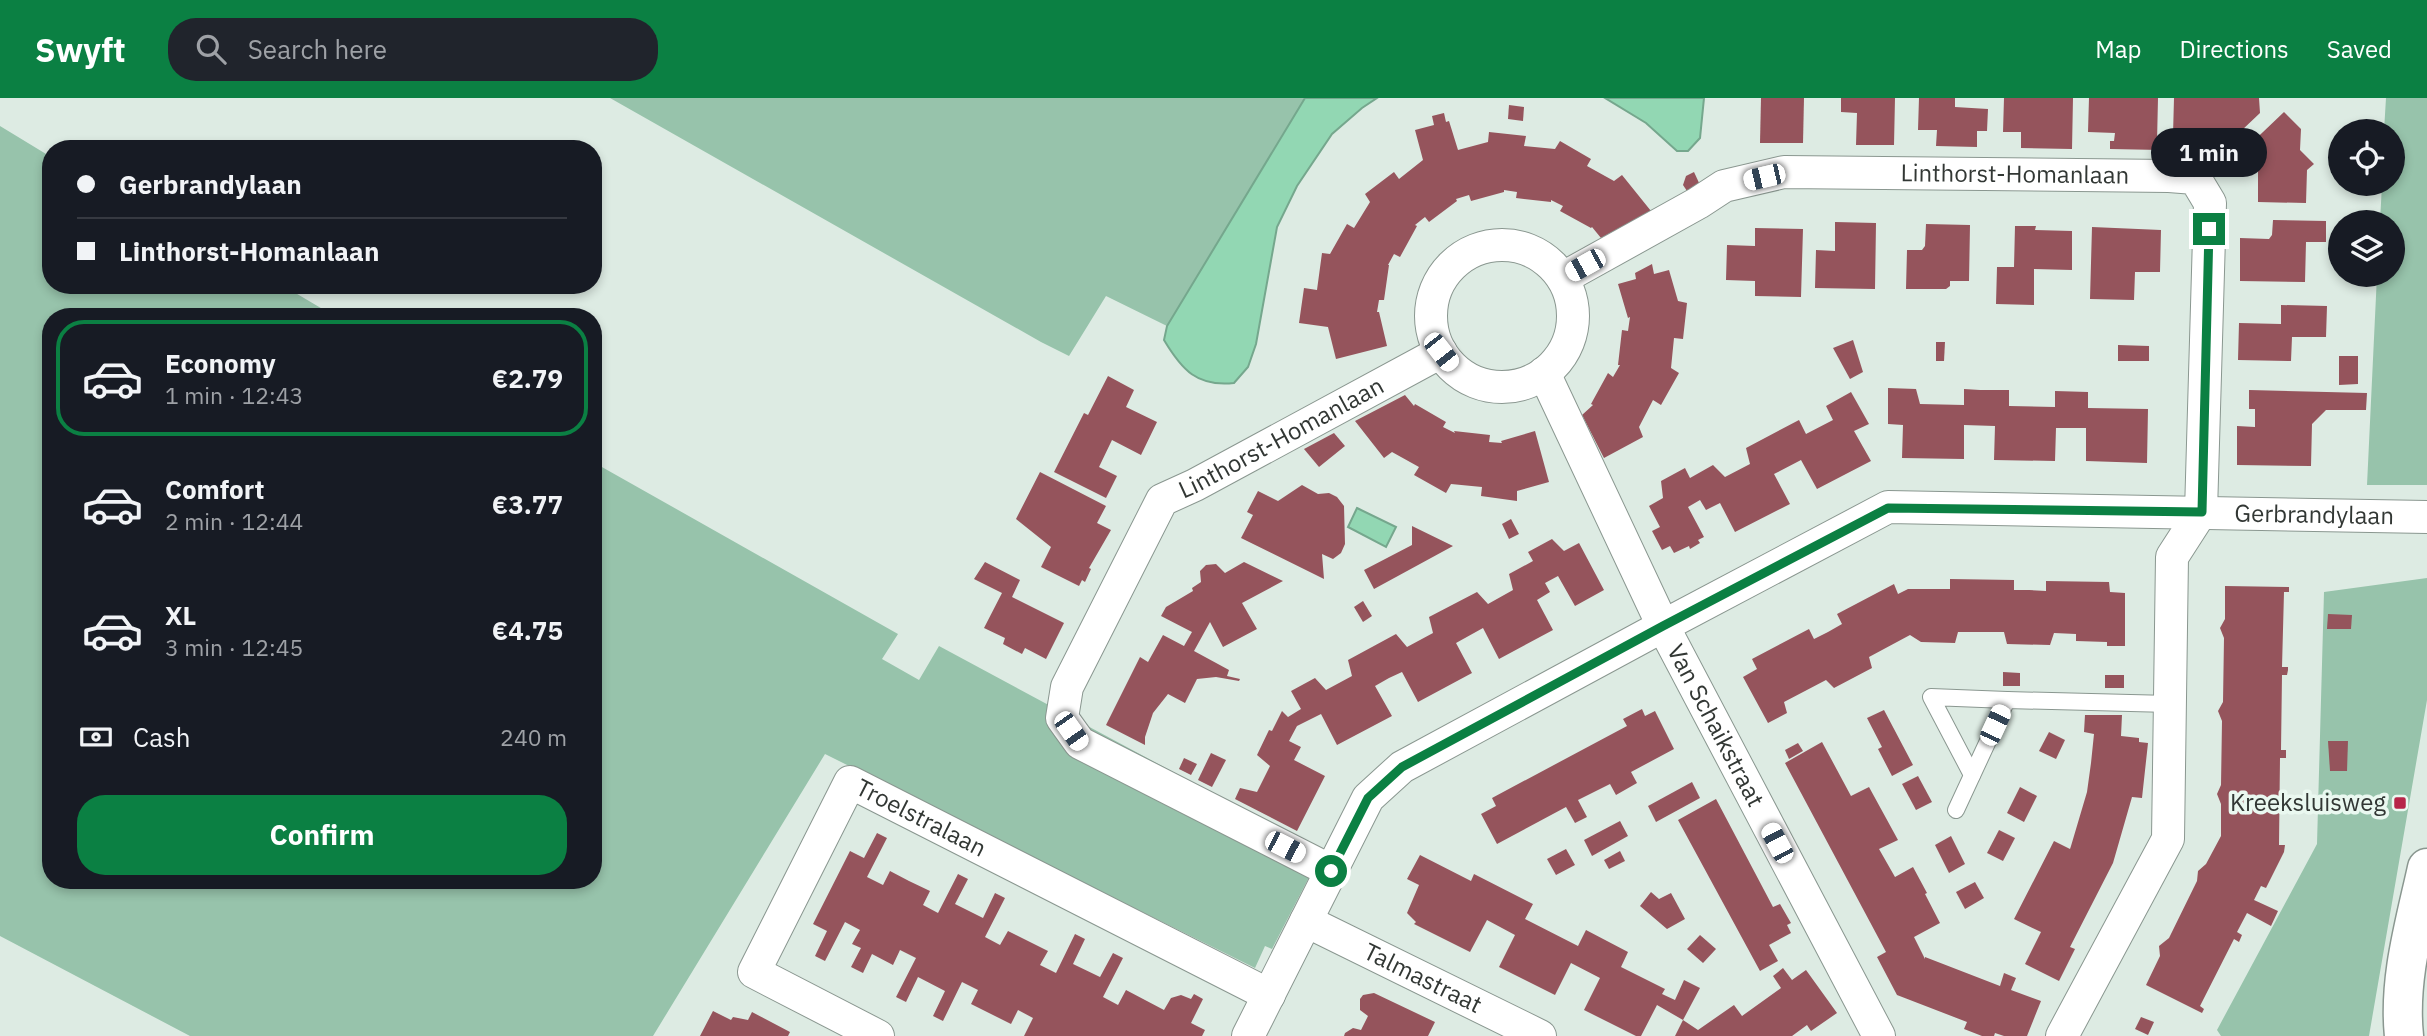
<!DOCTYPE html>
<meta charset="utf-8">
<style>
:root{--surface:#171b24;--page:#20242c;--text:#f1f3f6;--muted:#9ea1a6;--line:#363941;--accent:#0b8043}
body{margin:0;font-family:"IBM Plex Sans",sans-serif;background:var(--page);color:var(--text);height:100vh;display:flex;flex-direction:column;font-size:26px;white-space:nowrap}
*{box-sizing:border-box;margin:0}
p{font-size:23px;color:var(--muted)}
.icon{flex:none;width:38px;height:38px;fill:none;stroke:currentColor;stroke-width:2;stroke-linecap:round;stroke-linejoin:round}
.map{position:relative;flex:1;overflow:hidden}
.sheet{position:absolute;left:42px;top:210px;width:560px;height:581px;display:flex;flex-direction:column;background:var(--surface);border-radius:28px;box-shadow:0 4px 10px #0003}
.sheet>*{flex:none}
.guide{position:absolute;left:42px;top:42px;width:560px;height:154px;border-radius:28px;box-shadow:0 4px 10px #0003;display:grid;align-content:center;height:154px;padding:0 35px;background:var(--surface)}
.buttons{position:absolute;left:2328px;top:21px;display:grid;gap:14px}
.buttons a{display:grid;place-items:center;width:77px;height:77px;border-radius:50%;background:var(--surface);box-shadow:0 4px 10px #0003;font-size:35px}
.end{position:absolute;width:32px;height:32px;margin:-16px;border:9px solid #0b8043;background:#fff;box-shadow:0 0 0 4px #fff}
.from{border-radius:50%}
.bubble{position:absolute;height:49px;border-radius:24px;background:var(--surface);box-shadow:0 4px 10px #0003;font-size:23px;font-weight:800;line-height:49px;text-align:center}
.car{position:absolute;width:21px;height:42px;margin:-21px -10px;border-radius:9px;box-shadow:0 0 5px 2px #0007;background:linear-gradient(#fff 24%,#345 0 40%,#fff 0 76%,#345 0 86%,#fff 0)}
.guide b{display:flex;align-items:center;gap:24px;height:66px;font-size:26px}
.guide b+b{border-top:2px solid var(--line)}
.guide i{width:18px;height:18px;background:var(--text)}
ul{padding:12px 0 0;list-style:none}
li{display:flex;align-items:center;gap:21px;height:116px;margin:0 14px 10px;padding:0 21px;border:4px solid transparent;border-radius:28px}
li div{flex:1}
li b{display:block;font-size:26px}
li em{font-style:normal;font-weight:800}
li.on{border-color:var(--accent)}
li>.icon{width:63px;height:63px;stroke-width:1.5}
.pay{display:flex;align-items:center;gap:18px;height:77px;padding:0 35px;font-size:26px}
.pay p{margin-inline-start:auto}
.primary-button{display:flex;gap:14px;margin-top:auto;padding:14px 35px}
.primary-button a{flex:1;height:80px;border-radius:28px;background:var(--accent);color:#fff;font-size:28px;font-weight:800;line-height:80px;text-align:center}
header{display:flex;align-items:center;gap:42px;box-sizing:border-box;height:98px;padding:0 35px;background:var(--accent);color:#fff}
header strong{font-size:33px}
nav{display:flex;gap:38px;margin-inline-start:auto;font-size:24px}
.search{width:490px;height:63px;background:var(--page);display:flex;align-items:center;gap:18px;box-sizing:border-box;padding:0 24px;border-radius:28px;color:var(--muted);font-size:26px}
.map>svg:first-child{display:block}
.green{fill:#97c3ab}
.water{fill:#92d7b3;stroke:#75a78d;stroke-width:2}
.building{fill:#95545c}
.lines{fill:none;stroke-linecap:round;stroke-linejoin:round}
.service-casing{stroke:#8a9790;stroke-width:18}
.minor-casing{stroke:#8a9790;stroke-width:34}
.tertiary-casing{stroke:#8a9790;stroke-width:41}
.service{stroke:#fff;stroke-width:16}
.minor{stroke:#fff;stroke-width:32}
.tertiary{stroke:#fff;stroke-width:38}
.route{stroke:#0b8043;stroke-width:9}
.poi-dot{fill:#b72649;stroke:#eaf8f0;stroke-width:2.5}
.labels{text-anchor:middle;stroke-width:7;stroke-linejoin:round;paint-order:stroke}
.street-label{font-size:24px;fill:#323734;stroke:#eaf8f0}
.poi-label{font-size:24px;fill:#323734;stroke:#eaf8f0;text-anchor:end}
</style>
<header>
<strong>Swyft</strong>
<div class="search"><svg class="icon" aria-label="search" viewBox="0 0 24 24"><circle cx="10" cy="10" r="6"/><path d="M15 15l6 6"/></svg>Search here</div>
<nav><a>Map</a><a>Directions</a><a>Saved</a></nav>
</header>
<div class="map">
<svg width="2427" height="938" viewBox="0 0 2427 938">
<rect width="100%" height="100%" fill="#ddebe3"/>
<g class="green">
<polygon points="610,0 1305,0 1167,228 1106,198 1069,258 1041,244"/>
<polygon points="2386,0 2427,0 2427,387 2367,387 2377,177 2392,177 2392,124 2380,124 2382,86 2392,86 2392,33 2384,33"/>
<polygon points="0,28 51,59 51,187 282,187 336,219 51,219 51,782 593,782 593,364 898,536 882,561 919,582 939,548 1322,754 1272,851 1265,848 1255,870 825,656 653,938 190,938 0,838"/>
<polygon points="2427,480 2427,602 2369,938 2221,938 2217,932 2317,746 2324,494"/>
</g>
<g class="water">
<path d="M1305,0H1377L1362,10L1332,36L1297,88L1277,129L1256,246L1248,269L1234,285C1197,289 1182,272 1164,242L1167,228Z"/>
<polygon points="1605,0 1704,0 1700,40 1688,53 1677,53 1646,25"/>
<polygon points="1357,410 1396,429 1386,449 1348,429"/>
</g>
<g class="building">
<polygon points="1761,0 1804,0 1803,45 1760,45"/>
<polygon points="1841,0 1895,0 1894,47 1856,47 1857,15 1841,14"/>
<polygon points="1919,0 1955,0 1955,9 1988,11 1987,33 1977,33 1977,49 1936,48 1937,32 1918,32"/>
<polygon points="2004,0 2073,0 2072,51 2021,50 2021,34 2003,34"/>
<polygon points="2089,0 2158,0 2157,44 2161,44 2161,52 2110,51 2110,43 2114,43 2115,35 2088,34"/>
<polygon points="2174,0 2259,0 2260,15 2221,52 2212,41 2209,32 2200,36 2200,37 2173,37"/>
<polygon points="1509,7 1524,9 1523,23 1508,21"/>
<polygon points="2284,14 2301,31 2300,52 2314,66 2307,72 2306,105 2258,104 2258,71 2242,54"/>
<polygon points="1444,15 1446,24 1449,23 1458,52 1488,44 1489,34 1526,38 1524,48 1555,51 1560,43 1591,61 1587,68 1614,83 1622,77 1651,113 1601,140 1592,129 1591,130 1560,113 1563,108 1551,102 1551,104 1516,100 1517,94 1504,92 1504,94 1471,103 1469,97 1456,101 1457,103 1429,124 1425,119 1415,127 1417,128 1400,159 1394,156 1388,167 1389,167 1384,202 1379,202 1377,214 1379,214 1387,248 1336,261 1328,229 1299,225 1304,190 1317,192 1322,155 1330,156 1347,126 1354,130 1370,104 1365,96 1394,74 1399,81 1423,62 1415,32 1434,27 1432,18"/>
<polygon points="1694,74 1700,87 1687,93 1683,87 1686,78"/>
<polygon points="2273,122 2326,123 2326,144 2306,144 2305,184 2240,183 2240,140 2269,141 2272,137"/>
<polygon points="1835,124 1876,125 1875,191 1815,190 1816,152 1835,153"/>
<polygon points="1926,126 1970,127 1969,183 1950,183 1950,188 1946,191 1906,191 1907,152 1922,152 1925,148"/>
<polygon points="2015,128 2036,128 2035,132 2072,133 2072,172 2034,171 2034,207 1996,206 1997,169 2014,169"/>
<polygon points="2092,129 2161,132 2160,174 2135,174 2134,202 2090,201"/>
<polygon points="1755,130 1803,131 1801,199 1755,198 1755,183 1726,182 1727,147 1755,148"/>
<polygon points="1652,166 1654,176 1669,172 1678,203 1687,205 1683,241 1674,240 1671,270 1679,275 1661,307 1653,302 1639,329 1643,339 1604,360 1582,317 1593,307 1591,306 1608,275 1613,279 1620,267 1618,267 1622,232 1628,233 1630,219 1628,220 1618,186 1636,181 1635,175"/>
<polygon points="2281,207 2327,208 2326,239 2292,239 2291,263 2238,262 2239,225 2281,226"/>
<polygon points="1853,242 1863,274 1850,281 1833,250"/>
<polygon points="1936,244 1945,244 1944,263 1936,263"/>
<polygon points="2118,247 2149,248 2149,263 2118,263"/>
<polygon points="2339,258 2358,258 2358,286 2339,287"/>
<polygon points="1108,278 1134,292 1126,309 1157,324 1141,357 1112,342 1099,369 1117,378 1106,400 1054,374 1084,315 1088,317"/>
<polygon points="1888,290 1916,291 1920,306 1964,307 1964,291 1980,292 2009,292 2009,308 2055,309 2055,293 2088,294 2088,310 2148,311 2147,365 2086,363 2086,330 2056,330 2055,363 1994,362 1995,328 1964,327 1964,361 1902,360 1903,327 1888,326"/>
<polygon points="2249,292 2367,295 2366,312 2326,312 2312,326 2311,368 2237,367 2237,328 2255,329 2255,311 2249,311"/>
<polygon points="1851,294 1869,326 1854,333 1871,363 1817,391 1801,362 1774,376 1790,406 1735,434 1720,405 1706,412 1700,402 1688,409 1704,439 1698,442 1700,445 1690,451 1689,448 1674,455 1670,448 1662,452 1652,433 1660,429 1649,408 1663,400 1661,383 1685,370 1690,380 1713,367 1725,379 1750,366 1746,350 1799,322 1806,336 1833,322 1826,308"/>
<polygon points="1405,297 1414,308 1415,306 1446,324 1443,329 1455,335 1454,333 1490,337 1489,344 1502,345 1501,343 1535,333 1549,384 1517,393 1517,403 1481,398 1482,389 1451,386 1446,395 1414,377 1419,369 1392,354 1384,360 1355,323"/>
<polygon points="1334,335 1345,348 1319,369 1304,351"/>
<polygon points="1040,374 1106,408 1097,425 1111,432 1089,470 1091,471 1085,484 1082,482 1079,488 1041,469 1051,449 1016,421"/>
<polygon points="1302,387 1318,396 1329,395 1337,399 1344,408 1345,446 1341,455 1333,461 1322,456 1324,481 1241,440 1253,417 1247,414 1258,393 1278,403"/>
<polygon points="1511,421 1519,436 1509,441 1502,426"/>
<polygon points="1412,428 1453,448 1374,491 1364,472 1412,447"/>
<polygon points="1552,441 1564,453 1579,445 1604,492 1575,508 1558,478 1545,485 1550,494 1537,502 1553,532 1499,561 1483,530 1456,545 1472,575 1418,604 1402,574 1389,580 1375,588 1392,618 1337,647 1321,616 1297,628 1289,643 1301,649 1294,662 1325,678 1297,733 1235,701 1240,690 1257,694 1270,668 1257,657 1269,632 1272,633 1282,613 1288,619 1301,611 1291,593 1315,580 1326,592 1352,578 1348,562 1396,536 1407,549 1433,535 1429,519 1477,494 1488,506 1513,492 1509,476 1533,463 1528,454"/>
<polygon points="985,464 1020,482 1012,499 1064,525 1046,561 1025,550 1022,556 1003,546 1005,540 984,530 1002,495 974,481"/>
<polygon points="1244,464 1283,483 1242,505 1257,531 1223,549 1210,524 1194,553 1229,572 1227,578 1240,581 1239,583 1216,579 1197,581 1185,605 1168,596 1153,615 1145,639 1145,647 1106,627 1140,559 1148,564 1163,537 1184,548 1192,534 1161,518 1166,509 1193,493 1192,490 1201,484 1200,473 1206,467 1216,466 1225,475"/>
<polygon points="1950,481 2014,482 2014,492 2029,492 2046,493 2046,483 2109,484 2110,494 2125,495 2125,548 2107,548 2107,544 2076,543 2076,536 2054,535 2050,547 2007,546 2004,534 1958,534 1955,545 1921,544 1910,537 1869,559 1872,570 1834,590 1826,582 1784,604 1787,615 1768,625 1743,579 1757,571 1752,561 1809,531 1814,541 1828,534 1842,526 1837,516 1894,486 1898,496 1908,491 1950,491"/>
<polygon points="2225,488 2289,489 2289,494 2284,494 2282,569 2288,569 2288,572 2287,577 2282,577 2281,652 2286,652 2286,660 2280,660 2279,747 2285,747 2284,754 2266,790 2261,788 2254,802 2278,813 2271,828 2247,815 2237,834 2242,837 2239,844 2234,841 2200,908 2204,911 2202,915 2146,887 2160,858 2159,848 2169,840 2197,783 2198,773 2206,766 2221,738 2221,706 2217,696 2221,687 2222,623 2218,613 2223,604 2224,540 2220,530 2225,521"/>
<polygon points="1363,503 1372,518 1363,524 1354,509"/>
<polygon points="2328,516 2352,517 2351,531 2327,531"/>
<polygon points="2003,574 2020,575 2020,588 2003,588"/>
<rect x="2105" y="577" width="19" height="13"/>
<polygon points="1642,611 1645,618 1655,613 1674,651 1631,674 1637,685 1616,697 1610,686 1578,702 1587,719 1575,725 1566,709 1497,746 1481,716 1496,708 1492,700 1627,628 1623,621"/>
<polygon points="1884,612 1913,667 1892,678 1878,651 1882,649 1867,620"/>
<polygon points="2085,617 2122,617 2121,638 2139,640 2139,644 2148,645 2142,700 2132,699 2113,765 2070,849 2075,851 2059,883 2025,866 2041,834 2014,821 2054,743 2070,751 2071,748 2087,694 2091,665 2094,636 2084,634"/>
<polygon points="2049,634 2065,642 2056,661 2039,653"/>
<polygon points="2328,643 2348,643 2347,673 2330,673"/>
<polygon points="1822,644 1851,698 1869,689 1898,742 1879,751 1895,779 1913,769 1927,795 1925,796 1940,825 1914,839 1925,861 1925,859 2000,888 2004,875 2016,880 2011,892 2041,903 2027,938 2004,938 1995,935 1994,938 1982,938 1964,931 1967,924 1897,897 1877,859 1886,854 1785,665"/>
<polygon points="1798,645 1803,653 1789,661 1785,652"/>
<polygon points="1211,655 1226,662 1212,689 1198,682"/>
<polygon points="1184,660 1197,666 1191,677 1179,671"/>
<polygon points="1918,678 1932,704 1916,712 1902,686"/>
<polygon points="1692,684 1700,700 1656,724 1648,708"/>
<polygon points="2020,689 2037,698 2024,724 2007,715"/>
<polygon points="1716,701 1773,809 1780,806 1791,825 1787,827 1791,835 1769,847 1778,863 1760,873 1678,722"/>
<polygon points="1620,723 1628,738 1592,758 1584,742"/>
<polygon points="1999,732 2015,740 2003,763 1987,755"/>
<polygon points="877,735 887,740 867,779 883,787 890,773 909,783 930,793 923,807 938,815 958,776 968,781 955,806 983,820 995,795 1005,800 985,839 1000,847 1008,833 1048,853 1040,867 1056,875 1075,836 1085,841 1073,866 1100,879 1113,855 1123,860 1103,899 1118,907 1126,892 1164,912 1171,900 1181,897 1191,901 1194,896 1203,901 1191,925 1205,932 1202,938 1024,938 1033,920 1018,912 1011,926 971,906 978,892 962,884 943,923 933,918 945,893 918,879 906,904 896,899 916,860 900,852 893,867 872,856 863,875 851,869 861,850 852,846 860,832 845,824 825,863 815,858 827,833 813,826 850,753 864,760"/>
<polygon points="1951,738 1965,766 1949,775 1935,747"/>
<polygon points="1566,751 1575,767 1556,777 1547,761"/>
<polygon points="1620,753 1625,763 1609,771 1604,762"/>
<polygon points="1420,757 1471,783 1474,776 1533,806 1525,821 1578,848 1586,832 1628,854 1621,869 1665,891 1662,896 1675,902 1684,882 1700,890 1683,922 1657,907 1641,938 1636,938 1584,912 1600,880 1571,865 1555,897 1499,869 1515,837 1487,822 1470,854 1414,826 1416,824 1407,815 1419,787 1407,781"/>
<polygon points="1975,784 1984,800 1965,811 1956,794"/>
<polygon points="1651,794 1659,801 1671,795 1685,821 1667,831 1640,808"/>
<polygon points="1700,837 1716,851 1703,865 1687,851"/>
<polygon points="1783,870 1792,882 1806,872 1837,915 1811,933 1807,927 1792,938 1675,938 1683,922 1698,932 1734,907 1742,918 1781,890 1773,878"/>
<polygon points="1374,895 1435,924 1428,938 1344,938 1345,935 1353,930 1361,932 1368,918 1360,912 1360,901 1363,897"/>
<polygon points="713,913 731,922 733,919 748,922 752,914 790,934 788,938 700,938"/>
<polygon points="2141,919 2154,924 2148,937 2135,931"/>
</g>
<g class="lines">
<g class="service-casing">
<g id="service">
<polyline points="1972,677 1931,599 2007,602"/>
<polyline points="1956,712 2007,602 2170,606"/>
</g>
</g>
<g class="minor-casing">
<g id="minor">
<circle cx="1502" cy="218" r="71"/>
<path id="s1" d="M1563,180L1698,105L1724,88L1784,74L2169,78L2195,80L2210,105L2201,414L2172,459L2168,741L2062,938"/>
<path id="s2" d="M1544,275L1663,528L1879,938"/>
<path id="s3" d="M1331,773L1080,645L1062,620L1067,589L1162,402L1195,387L1441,254"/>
<path id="s4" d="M1306,823L1540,938"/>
<path id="s5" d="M878,938L754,874L850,684L1269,897"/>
<path id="s6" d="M1248,938L1368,700L1402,669L1663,528L1888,409L2427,419"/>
</g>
</g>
<g class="tertiary-casing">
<path id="tertiary" d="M2404,938C2398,881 2415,825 2427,770"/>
</g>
<use href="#service" class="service"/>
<use href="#minor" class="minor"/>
<use href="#tertiary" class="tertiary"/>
</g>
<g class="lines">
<polyline class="route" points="1331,773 1368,700 1402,669 1663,528 1888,410 2202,414 2209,131"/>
</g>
<rect class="poi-dot" x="2393" y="698" width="14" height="14" rx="3.5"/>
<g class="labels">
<g class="street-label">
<text dy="8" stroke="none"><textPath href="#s1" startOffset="478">Linthorst-Homanlaan</textPath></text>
<text dy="8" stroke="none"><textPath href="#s3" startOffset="688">Linthorst-Homanlaan</textPath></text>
<text dy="8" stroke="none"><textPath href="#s6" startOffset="1290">Gerbrandylaan</textPath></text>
<text dy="8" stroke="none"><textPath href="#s2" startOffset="392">Van Schaikstraat</textPath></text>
<text dy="8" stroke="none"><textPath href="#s5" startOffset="432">Troelstralaan</textPath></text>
<text dy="8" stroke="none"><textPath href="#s4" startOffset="130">Talmastraat</textPath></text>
</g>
<g class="poi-label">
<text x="2386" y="713">Kreeksluisweg</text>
</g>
</g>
</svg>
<div class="buttons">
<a><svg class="icon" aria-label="locate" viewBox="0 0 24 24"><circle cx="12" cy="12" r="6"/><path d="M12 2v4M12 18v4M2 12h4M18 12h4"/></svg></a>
<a><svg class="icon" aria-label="layers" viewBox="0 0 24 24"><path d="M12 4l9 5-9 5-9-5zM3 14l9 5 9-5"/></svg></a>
</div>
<i class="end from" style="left:1331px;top:773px"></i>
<i class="end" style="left:2209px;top:131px"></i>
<div class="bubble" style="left:2151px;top:30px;width:116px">1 min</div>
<i class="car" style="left:1764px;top:79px;rotate:257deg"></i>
<i class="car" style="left:1585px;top:167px;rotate:241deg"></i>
<i class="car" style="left:1441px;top:254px;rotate:142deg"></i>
<i class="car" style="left:1995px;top:627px;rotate:25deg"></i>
<i class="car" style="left:1071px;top:633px;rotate:145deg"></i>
<i class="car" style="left:1777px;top:745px;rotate:332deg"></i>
<i class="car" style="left:1285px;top:749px;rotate:117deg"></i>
<div class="guide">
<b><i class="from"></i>Gerbrandylaan</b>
<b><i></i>Linthorst-Homanlaan</b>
</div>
<section class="sheet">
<ul>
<li class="on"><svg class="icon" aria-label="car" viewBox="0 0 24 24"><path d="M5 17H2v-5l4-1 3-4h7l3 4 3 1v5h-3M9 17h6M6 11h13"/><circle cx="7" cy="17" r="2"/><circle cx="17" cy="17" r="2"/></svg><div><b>Economy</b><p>1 min · 12:43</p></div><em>€2.79</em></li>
<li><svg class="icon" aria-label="car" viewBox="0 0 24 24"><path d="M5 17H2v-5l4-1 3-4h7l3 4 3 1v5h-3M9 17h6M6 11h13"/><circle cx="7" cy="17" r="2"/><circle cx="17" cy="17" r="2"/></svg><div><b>Comfort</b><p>2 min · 12:44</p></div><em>€3.77</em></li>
<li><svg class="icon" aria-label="car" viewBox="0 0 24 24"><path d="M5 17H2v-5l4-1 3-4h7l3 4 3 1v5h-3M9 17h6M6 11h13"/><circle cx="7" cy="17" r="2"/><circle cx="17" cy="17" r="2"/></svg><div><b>XL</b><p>3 min · 12:45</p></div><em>€4.75</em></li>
</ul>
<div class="pay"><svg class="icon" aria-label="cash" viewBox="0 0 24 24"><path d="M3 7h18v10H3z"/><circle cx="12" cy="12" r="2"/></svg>Cash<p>240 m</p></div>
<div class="primary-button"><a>Confirm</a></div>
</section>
</div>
